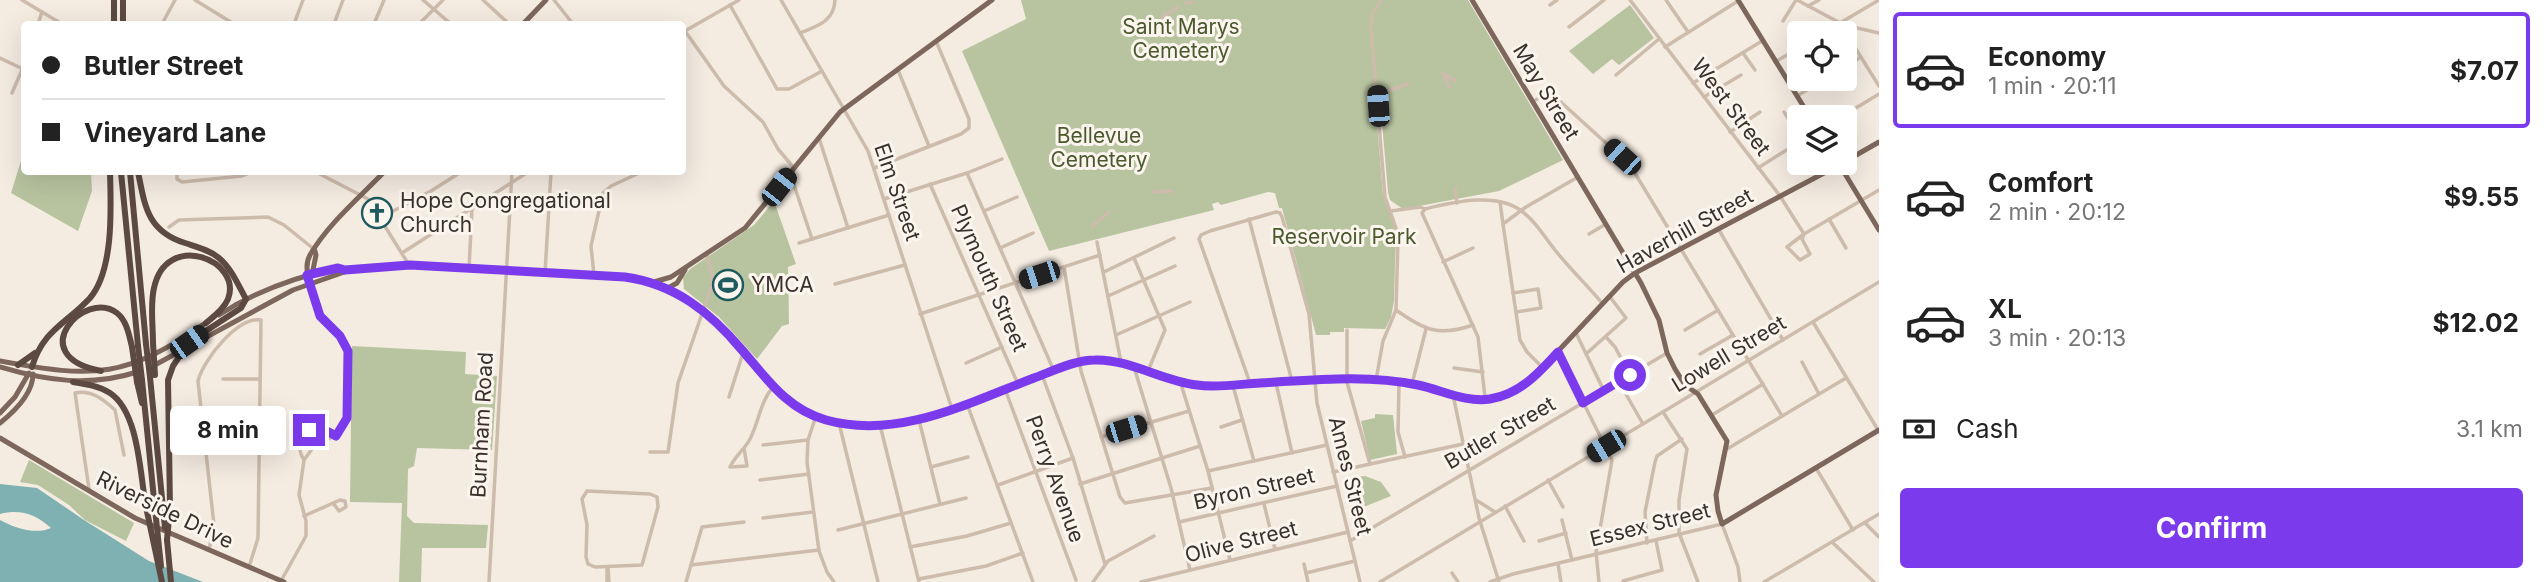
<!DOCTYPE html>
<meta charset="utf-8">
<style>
:root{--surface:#fff;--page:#f2f2f2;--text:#222;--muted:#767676;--line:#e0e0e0;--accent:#7c3aed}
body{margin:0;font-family:Inter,sans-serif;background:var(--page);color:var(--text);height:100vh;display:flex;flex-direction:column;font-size:26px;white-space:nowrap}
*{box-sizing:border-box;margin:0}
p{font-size:23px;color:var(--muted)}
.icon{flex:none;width:38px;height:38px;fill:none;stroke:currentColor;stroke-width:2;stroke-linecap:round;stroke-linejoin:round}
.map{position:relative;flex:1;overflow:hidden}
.panel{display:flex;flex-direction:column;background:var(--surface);width:665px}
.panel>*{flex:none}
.top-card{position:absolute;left:21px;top:21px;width:665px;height:154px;border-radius:7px;box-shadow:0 7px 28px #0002;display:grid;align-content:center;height:154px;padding:0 21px;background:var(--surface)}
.fabs{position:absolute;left:1787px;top:21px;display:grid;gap:14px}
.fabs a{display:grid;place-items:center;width:70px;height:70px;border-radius:7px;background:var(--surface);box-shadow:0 7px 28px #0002;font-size:35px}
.end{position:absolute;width:32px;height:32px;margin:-16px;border:9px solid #7c3aed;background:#fff;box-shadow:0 0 0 4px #fff}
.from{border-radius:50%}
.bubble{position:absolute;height:49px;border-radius:7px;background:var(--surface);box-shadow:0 7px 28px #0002;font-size:23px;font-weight:700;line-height:49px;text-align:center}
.car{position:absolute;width:21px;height:42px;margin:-21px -10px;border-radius:9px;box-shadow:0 0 5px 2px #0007;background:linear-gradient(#222 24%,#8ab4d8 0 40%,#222 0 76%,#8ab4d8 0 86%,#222 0)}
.top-card b{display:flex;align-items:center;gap:24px;height:66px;font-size:26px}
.top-card b+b{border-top:2px solid var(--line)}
.top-card i{width:18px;height:18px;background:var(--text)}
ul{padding:12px 0 0;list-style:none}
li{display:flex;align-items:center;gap:21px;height:116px;margin:0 14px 10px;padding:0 7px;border:4px solid transparent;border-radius:7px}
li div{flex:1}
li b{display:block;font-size:26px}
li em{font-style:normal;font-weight:700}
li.active{border-color:var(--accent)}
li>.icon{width:63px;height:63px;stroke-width:1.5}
.pay{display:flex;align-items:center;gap:18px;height:77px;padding:0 21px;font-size:26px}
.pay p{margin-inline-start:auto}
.button{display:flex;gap:14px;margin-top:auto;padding:14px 21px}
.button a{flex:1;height:80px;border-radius:7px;background:var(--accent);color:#fff;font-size:28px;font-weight:700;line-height:80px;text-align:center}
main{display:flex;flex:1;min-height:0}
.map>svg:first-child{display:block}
.green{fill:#b8c4a0}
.water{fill:#7fb0b2}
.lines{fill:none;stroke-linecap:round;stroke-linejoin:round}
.minor{stroke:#cdbbac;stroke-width:3.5}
.major{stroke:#7d675c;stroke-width:5}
.highway{stroke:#5c4a42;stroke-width:6}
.highway-bridge{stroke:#5c4a42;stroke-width:6}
.route{stroke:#7c3aed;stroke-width:9}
.labels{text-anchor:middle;stroke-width:6;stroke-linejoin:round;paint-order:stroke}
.park-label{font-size:21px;fill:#4a5a2e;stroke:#fbf5ee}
.street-label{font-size:21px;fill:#3b302b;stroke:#fbf5ee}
.poi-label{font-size:21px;fill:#3b302b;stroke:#fbf5ee;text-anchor:start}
</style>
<main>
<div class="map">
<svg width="1879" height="582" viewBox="0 0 1879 582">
<rect width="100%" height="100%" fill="#f4ebe1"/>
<g class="green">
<polygon points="1021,0 1468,0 1563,160 1499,191 1403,209 1390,200 1388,192 1382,123 1377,124 1383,195 1393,220 1396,235 1394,301 1391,317 1385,329 1344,328 1344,332 1330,332 1330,335 1316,335 1282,208 1279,208 1275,193 1268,192 1221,205 1218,202 1212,204 1214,210 1049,251 962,51 1026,19"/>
<polygon points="1630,5 1654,38 1619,65 1612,59 1593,74 1569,51"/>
<polygon points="24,151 24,172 91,172 92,191 78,231 11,193"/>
<polygon points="774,201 796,264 788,267 789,324 782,326 757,359 719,317 684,289 683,278 690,269 754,225"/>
<polygon points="352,346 466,352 465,374 497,376 492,450 417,448 414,466 408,469 407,516 414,523 488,525 486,548 422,548 421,582 399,582 402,503 350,502"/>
<polygon points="1375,414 1393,415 1397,454 1370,460 1361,421 1375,418"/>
<polygon points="29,460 134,523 126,541 85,520 69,505 38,485 20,482"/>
<polygon points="1365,476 1381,482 1391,496 1361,508 1353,477"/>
</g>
<path class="water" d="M0,484L37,488L84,520L149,561L203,582H0V520C14,528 36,535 51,528C35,514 21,509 0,514Z"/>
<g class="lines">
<g class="minor">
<polyline points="22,0 62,24"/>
<polyline points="195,0 234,24"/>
<polyline points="423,0 451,24"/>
<polyline points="483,0 509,24"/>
<polyline points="554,0 573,24"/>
<polyline points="739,0 685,31 724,86 763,122 778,149 794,168 792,179 812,239"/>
<polyline points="781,0 868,151 952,409"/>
<polyline points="1630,0 1780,196 1804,234 1802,239 1810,254 1800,260 1787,247 1804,234 1879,190"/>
<polyline points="1666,0 1688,32"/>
<polyline points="1797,0 1844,25 1879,33"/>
<polyline points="1186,3 1192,2"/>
<polyline points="730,5 777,89 789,89 822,71"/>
<polyline points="1550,5 1557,0"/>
<polyline points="1808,6 1819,0"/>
<polyline points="1168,14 1166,19 1162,18 1164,14 1168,14 1178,7"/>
<polyline points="1783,21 1796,0"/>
<polyline points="38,24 42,12"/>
<polyline points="162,24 175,0"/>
<polyline points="294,24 303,0"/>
<polyline points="334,24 343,0"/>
<polyline points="374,24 384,0"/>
<polyline points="419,24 443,0"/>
<polyline points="1841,25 1879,86"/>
<polyline points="1569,27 1604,0"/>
<path d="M800,33C817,26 834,22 835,0"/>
<polyline points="1823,33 1879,0"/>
<polyline points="1665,47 1738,1"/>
<polyline points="1743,53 1755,70"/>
<polyline points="0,58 23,69"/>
<polyline points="1775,62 1799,48"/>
<polyline points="1844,67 1861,57"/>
<polyline points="898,70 929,146"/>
<polyline points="1616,75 1659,39"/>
<polyline points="1693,83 1762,41"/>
<polyline points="1449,87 1443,73 1455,81"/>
<polyline points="1390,90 1408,84"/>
<polyline points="12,93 24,65"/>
<polyline points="1797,96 1825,79"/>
<polyline points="1704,97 1741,75"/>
<polyline points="1533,101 1551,93 1630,165 1782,416"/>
<polyline points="1784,112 1799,136"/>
<polyline points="1841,117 1879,94"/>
<polyline points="1730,132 1760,112"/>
<polyline points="819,138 848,228"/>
<polyline points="874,168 961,134 969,128 969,119 936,41"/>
<polyline points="1758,168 1799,142"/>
<polyline points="177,172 177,179 182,182 242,176 252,172"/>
<polyline points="316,172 368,199 409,265"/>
<polyline points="967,173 1054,371"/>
<polyline points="930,184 1018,384"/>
<polyline points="1455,188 1457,203"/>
<polyline points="1152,192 1172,191"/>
<polyline points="884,199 967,173 1002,159"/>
<polyline points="1500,202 1503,224"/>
<polyline points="1425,209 1422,213 1478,337 1485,397"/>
<polyline points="984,211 1017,197"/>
<path d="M1391,211L1420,207L1425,209C1454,202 1499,191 1524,213C1537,223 1545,238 1555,250C1570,269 1587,285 1602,303"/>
<polyline points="380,218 431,191 461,172"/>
<polyline points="1249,219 1292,381"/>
<polyline points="1829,219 1846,248"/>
<polyline points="1092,226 1109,212"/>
<polyline points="169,227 179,220 268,217 284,225 315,250"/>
<polyline points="1719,230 1783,340"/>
<polyline points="1589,234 1606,224"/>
<polyline points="1097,242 1121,362"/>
<polyline points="799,243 889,215"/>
<polyline points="1000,248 1033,233"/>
<polyline points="402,253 528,172"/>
<polyline points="1134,258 1165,330 1148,371"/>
<polyline points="1443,262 1473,248"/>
<polyline points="1064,267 1081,371 1120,497 1125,503 1212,488"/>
<polyline points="469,269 472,208"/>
<polyline points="1104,272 1174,238"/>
<polyline points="545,273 551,172"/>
<polyline points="594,275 591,246 603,193 611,186 637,174"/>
<polyline points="835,284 905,265"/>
<polyline points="1513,293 1538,289 1541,308 1516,312"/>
<polyline points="1108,296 1175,266"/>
<path d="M1396,310C1424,330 1439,337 1473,325"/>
<polyline points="920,314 1100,255"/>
<polyline points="1813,322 1878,430"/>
<polyline points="1347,330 1347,382 1370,464"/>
<polyline points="1685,330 1718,310"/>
<polyline points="1576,333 1604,391"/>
<polyline points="1116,335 1190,302"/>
<polyline points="1606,337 1615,347 1630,375"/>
<polyline points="1558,352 1612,460 1596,552 1599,582"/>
<polyline points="1586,354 1626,318 1610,297"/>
<polyline points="1700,354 1733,335"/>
<polyline points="1802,362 1819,394"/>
<polyline points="966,363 1002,347"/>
<polyline points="1134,367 1171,488 1190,570"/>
<polyline points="1454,368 1483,372"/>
<polyline points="1543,368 1527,352 1520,340 1503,224 1526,207 1578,177"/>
<polyline points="1042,375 1073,458 1105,564"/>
<polyline points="223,379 260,379"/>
<polyline points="1376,380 1383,341 1396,310 1398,239 1397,231 1385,197 1371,28 1372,14 1382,0"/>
<polyline points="1180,381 1208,471 1230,560"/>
<polyline points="1619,382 1643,424"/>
<polyline points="1250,383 1199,239 1201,235 1210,231 1276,212 1280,213 1282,217 1309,314 1317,403 1360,582"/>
<polyline points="1276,383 1292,453"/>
<polyline points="1399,383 1398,432 1405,457"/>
<polyline points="1412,384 1426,329"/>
<polyline points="1233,386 1254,461"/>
<polyline points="1005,389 1076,580"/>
<polyline points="1453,395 1479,518 1499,582"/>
<polyline points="729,397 743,353"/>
<polyline points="967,404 1033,582"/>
<polyline points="1663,412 1687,449 1679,500 1679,533 1698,582"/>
<polyline points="1712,415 1763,384"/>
<polyline points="816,416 808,440 807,462 819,551 827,572 834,582"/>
<polyline points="919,420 940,504"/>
<polyline points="839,423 878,582"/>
<polyline points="880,425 919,582"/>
<polyline points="1221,427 1242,420"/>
<polyline points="1101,437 1189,411"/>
<polyline points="763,445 808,440"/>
<path d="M744,448L747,466L730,467C735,456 745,449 750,439C759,422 760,402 773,387"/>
<polyline points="1727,449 1846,378"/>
<polyline points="650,452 668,452 678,383 712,285 712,275 707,255"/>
<path d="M304,460C298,451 299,441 305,433L321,428L336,436"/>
<polyline points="931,467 968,457"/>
<polyline points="1816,468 1853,530"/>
<polyline points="1208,471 1327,445"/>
<polyline points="1333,472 1463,444"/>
<polyline points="760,480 809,474"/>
<polyline points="1548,480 1563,507"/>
<polyline points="1080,484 1200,446"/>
<polyline points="998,485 1073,458"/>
<path d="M89,489L75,393C91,389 104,400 115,410L124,455"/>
<polygon points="587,491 650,494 657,497 658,507 642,565 595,567 588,564 586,557 587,525 582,499"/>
<polyline points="1476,500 1495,512"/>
<polyline points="1264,504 1275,549"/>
<polyline points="1505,506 1524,541"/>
<polyline points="304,516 340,500 345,501 346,507 339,511 333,503"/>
<polyline points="763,518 813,512"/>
<polyline points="1562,520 1572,560"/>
<polyline points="1179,522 1337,486"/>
<polyline points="1865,523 1879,537"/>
<polyline points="838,530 966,498"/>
<polyline points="1350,541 1667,353"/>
<polyline points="1539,541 1566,533"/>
<polyline points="1832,542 1874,582"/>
<polyline points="1647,543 1645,512 1655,462 1657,456 1682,439"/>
<polyline points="910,547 967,536 1011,523"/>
<path d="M209,550L214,525L198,381C203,360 238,316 261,320L258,538L249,567"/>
<polyline points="1304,564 1306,573"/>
<polyline points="1558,564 1561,582"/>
<polyline points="691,565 819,550"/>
<polyline points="608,567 609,582"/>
<polyline points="1452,573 1458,582"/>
<polyline points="919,579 986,566 1023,553"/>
<polyline points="281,581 306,536 306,521 299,495 304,460 312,449 339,433 344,425 347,412 348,350 344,340 320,316 315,305 310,283"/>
<polyline points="1623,581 1662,570 1656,541"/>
<polyline points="489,582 512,172"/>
<polyline points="607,582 607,569"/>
<polyline points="686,582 702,527 744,522"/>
<polyline points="1093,582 1108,561 1154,536"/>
<polyline points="1141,582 1348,532"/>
<polyline points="1308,582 1306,573 1355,561"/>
<polyline points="1380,582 1879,282"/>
<polyline points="1490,582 1513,574 1722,524 1738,567 1740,582"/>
<polyline points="1764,582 1879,514"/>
</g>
<g class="major">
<polyline points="1472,0 1641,283 1659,320 1667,353 1675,369 1685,385 1698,394 1727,441 1716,495 1718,511 1722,524 1879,430"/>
<polyline points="1738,0 1810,117"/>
<polyline points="523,24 546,0"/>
<polyline points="1844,162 1879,142"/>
<polyline points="1839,164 1879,230"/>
<polyline points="312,275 316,255 315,251"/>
<path d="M310,282C307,274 305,264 310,255C328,224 359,198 384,172"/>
<polyline points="654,282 671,277 745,228 840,112 992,0"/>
<polyline points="668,288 677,283 685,270"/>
<path d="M219,315C256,291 295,277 338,268L345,270"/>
<path d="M0,361C96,379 126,378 207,322"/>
<path d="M153,366L293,290L353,269L409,265L625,277C677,285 709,311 742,350C767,379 787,409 826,420C898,439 968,403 1034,378C1053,371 1075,360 1095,360C1130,359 1162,381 1197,385C1216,388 1236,384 1255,383C1294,381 1333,377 1371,380C1387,381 1403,382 1418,385C1462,395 1488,411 1529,382L1623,282L1635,273L1843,163"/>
<path d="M0,367C47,381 90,387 137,372"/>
<polyline points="0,413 15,397 29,373"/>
<path d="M0,423C15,411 33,393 33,374"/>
<polyline points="0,438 135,518 284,582"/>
</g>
<g class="highway">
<polyline points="114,0 114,24"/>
<polyline points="123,24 123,0"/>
<polyline points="121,172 138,346"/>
<polyline points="130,172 146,344"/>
<path d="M138,172C145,206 147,231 185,243C197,247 210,250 219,258C232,269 238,285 246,299L241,308L189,342L187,347"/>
<path d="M153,343C153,325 150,305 154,288C166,230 243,260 228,299C224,309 214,316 206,323"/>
<polyline points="18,365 35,353"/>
<path d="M32,367C43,330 66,324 90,298C114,270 111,207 110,172"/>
<path d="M101,371C22,356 85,288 117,313C127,321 129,335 132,347"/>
<polyline points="150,377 163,508"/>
<polyline points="142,380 155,509"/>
<path d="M73,382C86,384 99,386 110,393C139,412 140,475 146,507"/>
<polyline points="137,382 142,403"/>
<polyline points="170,508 168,380 173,366 185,348"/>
<polyline points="167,540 171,582"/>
</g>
<g class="highway-bridge">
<polyline points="153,343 155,375"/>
<polyline points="146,344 150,377"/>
<polyline points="138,346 142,380"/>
<polyline points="132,347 137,382"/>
<polyline points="146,507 162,582"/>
<polyline points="163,508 165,528"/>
<polyline points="155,509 161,566"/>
<polyline points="167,540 170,508"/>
</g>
</g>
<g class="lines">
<path class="route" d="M309,430L321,428L336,436L347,418L348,351L340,336L320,316L307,275L338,268L345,270L410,265L625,277C675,284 710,312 742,350C767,379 787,409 826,420C898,440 968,403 1034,378C1053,371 1075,360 1095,360C1130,359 1162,381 1197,385C1217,388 1240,384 1260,383C1312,380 1367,374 1418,385C1442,390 1466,403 1490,399C1520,394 1539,373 1558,352L1583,403L1630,375"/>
</g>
<defs>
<g id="church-ring" transform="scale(1.575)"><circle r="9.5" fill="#fbf5ee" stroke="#1f5a5e" stroke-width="1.5"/><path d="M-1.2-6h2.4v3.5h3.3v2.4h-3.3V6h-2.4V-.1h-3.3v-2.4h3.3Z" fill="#1f5a5e"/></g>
<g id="stadium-ring" transform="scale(1.575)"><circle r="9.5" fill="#fbf5ee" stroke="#1f5a5e" stroke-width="1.5"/><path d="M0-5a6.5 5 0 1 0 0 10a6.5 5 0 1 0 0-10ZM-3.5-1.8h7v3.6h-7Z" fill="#1f5a5e"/></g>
</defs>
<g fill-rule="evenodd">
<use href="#church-ring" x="377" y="213"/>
<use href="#stadium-ring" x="728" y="285"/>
</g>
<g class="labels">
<g class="park-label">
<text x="1181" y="34">Saint Marys<tspan x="1181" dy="24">Cemetery</tspan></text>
<text x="1099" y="143">Bellevue<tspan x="1099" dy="24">Cemetery</tspan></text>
<text x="1344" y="244">Reservoir Park</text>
</g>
<g class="street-label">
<text transform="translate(1546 92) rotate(59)" y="7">May Street</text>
<text transform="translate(1731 107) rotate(53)" y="7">West Street</text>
<text transform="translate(897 192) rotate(71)" y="7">Elm Street</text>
<text transform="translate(1685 231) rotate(-29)" y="7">Haverhill Street</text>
<text transform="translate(989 278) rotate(66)" y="7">Plymouth Street</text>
<text transform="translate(1729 354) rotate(-31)" y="7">Lowell Street</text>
<text transform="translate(482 425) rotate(-87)" y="7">Burnham Road</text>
<text transform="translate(1500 433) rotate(-30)" y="7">Butler Street</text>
<text transform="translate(1350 476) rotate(76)" y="7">Ames Street</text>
<text transform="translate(1055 479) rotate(70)" y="7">Perry Avenue</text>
<text transform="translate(1254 489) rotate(-13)" y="7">Byron Street</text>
<text transform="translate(165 510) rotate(26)" y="7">Riverside Drive</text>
<text transform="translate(1650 525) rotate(-14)" y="7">Essex Street</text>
<text transform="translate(1241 542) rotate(-14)" y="7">Olive Street</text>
</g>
<g class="poi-label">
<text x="400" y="208">Hope Congregational<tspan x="400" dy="24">Church</tspan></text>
<text x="751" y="292">YMCA</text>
</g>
</g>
</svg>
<div class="fabs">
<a><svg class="icon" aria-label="locate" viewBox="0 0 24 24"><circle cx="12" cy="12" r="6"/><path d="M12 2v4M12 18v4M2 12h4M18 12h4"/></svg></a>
<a><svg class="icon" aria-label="layers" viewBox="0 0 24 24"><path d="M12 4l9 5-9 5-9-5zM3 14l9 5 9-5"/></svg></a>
</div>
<i class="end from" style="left:1630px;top:375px"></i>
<i class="end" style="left:309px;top:430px"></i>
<div class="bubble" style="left:170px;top:406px;width:116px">8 min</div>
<i class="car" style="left:1378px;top:106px;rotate:356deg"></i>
<i class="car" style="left:1622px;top:157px;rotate:312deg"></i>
<i class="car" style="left:779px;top:187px;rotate:38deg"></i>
<i class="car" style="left:1039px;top:275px;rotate:252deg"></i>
<i class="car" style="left:189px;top:342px;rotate:55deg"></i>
<i class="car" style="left:1126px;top:429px;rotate:73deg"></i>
<i class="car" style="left:1606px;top:446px;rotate:239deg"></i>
<div class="top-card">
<b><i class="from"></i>Butler Street</b>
<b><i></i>Vineyard Lane</b>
</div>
</div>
<section class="panel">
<ul>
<li class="active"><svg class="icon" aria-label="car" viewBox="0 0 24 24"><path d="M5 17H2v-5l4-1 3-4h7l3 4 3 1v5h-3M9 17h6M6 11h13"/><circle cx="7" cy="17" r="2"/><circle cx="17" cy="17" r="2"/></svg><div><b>Economy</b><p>1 min · 20:11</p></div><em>$7.07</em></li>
<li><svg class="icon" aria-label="car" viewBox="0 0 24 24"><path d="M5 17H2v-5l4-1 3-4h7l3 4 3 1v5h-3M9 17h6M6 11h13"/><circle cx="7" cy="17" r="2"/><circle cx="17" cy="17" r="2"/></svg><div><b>Comfort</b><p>2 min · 20:12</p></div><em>$9.55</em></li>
<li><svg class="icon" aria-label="car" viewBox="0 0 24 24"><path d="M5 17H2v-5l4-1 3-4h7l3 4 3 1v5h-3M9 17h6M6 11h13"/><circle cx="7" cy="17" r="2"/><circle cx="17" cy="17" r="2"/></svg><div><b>XL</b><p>3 min · 20:13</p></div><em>$12.02</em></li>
</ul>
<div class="pay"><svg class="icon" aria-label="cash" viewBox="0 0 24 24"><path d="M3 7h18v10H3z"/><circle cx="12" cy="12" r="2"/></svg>Cash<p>3.1 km</p></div>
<div class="button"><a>Confirm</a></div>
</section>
</main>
